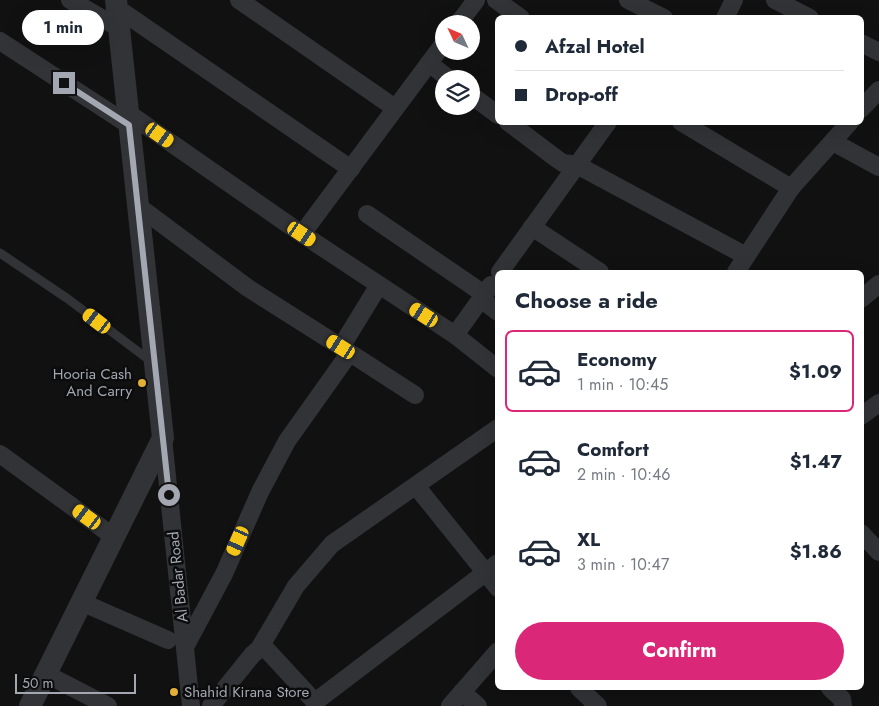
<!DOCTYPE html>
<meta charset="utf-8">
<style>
:root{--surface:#fff;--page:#f2f2f3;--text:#1f2937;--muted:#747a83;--line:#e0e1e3;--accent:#db2777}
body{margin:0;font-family:Jost,sans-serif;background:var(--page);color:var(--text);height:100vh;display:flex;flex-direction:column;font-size:19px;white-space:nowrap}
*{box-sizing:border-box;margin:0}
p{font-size:16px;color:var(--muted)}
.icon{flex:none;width:28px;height:28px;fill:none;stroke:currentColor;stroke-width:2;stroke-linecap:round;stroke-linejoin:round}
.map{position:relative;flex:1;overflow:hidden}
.drawer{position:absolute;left:495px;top:270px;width:369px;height:420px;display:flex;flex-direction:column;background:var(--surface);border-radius:8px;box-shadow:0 5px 20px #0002}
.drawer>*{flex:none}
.top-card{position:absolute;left:495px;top:15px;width:369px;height:110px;border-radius:8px;box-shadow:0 5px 20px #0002;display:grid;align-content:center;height:110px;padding:0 20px;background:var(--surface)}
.needle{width:32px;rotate:314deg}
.buttons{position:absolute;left:435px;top:15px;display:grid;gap:10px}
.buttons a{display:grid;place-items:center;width:45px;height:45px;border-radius:50%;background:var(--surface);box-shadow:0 5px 20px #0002;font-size:25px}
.scale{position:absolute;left:15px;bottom:12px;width:121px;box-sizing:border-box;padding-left:5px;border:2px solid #a3a7b2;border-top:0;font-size:14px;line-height:18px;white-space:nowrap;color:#a3a7b2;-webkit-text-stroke:4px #0c0c0d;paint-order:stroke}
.end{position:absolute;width:22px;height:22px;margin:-11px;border:6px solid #a3a7b2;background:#111;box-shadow:0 0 0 2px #111}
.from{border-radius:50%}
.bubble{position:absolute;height:35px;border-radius:18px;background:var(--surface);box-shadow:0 5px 20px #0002;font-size:16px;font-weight:700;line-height:35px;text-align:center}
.car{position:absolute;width:15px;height:30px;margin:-15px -8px;border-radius:6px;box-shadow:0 0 4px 1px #0007;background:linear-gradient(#f5c518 24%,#345 0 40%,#f5c518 0 76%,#345 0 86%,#f5c518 0)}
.top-card b{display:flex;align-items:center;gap:18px;height:48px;font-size:19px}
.top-card b+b{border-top:1px solid var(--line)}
.top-card i{width:12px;height:12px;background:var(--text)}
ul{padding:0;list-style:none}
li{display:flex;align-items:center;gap:15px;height:82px;margin:0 10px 8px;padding:0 10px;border:2px solid transparent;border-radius:8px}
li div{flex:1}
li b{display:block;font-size:19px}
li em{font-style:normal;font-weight:700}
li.active{border-color:var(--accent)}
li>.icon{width:45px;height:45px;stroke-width:1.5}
h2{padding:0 20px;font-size:22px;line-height:60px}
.primary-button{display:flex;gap:10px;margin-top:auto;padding:10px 20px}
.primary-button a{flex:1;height:58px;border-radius:30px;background:var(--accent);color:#fff;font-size:20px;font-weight:700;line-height:58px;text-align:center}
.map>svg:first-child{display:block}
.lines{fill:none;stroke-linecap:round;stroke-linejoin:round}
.service{stroke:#323337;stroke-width:9}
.minor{stroke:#323337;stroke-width:18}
.tertiary{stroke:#323337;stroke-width:22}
.route{stroke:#a3a7b2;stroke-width:6}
.poi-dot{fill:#e2b038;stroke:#0c0c0d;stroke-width:2}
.labels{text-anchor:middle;stroke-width:5;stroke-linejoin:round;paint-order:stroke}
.poi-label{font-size:15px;fill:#a3a7b2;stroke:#0c0c0d;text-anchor:end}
.street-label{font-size:15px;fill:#a3a7b2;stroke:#0c0c0d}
</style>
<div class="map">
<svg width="879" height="706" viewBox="0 0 879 706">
<rect width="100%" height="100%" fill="#111112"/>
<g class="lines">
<polyline class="service" points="0,253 68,299 152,362"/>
<g class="minor">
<polyline points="70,0 119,28"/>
<polyline points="239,0 395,108"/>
<polyline points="496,0 521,18"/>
<polyline points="628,0 664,18"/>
<polyline points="775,0 810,18"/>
<polyline points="117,8 351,169"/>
<polyline points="725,18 734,0"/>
<polyline points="458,24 476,0"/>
<polyline points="0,41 129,125"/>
<polyline points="861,43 879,52"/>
<polyline points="429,63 449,79"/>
<polyline points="471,95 498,115"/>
<polyline points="861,109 879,90"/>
<polyline points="128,113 302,234 455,335 498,369"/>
<polyline points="508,122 557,159 563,163 577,165 746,256"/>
<polyline points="681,122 791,188"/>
<polyline points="833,142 879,167"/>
<path d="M138,206L248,288L341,347C345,350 346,353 346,358L287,441L260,492L224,574L185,647"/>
<polyline points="367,214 484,294"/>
<polyline points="532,227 600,272"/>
<polyline points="302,234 444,43"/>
<polyline points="500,272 608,122"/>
<polyline points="736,272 791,188 850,122"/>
<polyline points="481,299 498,312"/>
<polyline points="861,299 879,284"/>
<polyline points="455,335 491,285"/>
<polyline points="341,347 379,285"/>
<polyline points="347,351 415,395"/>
<polyline points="861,416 879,403"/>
<polyline points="163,438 191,706"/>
<polyline points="0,454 114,537"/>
<polyline points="416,486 498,588"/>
<polyline points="861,533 879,552"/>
<polyline points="81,602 168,640"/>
<polyline points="259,649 267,650 315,702 316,706"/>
<polyline points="46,674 108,706"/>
<polyline points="579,688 598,706"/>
<polyline points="830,688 842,699 843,706"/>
<polyline points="462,692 478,706"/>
<polyline points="315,702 498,563"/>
<polyline points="211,706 253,654 259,649 296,586 332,544 498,428"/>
<polyline points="450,706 498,651"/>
</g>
<polyline class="tertiary" points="30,706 163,438 116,0"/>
</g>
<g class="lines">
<polyline class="route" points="64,83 129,125 169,495"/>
</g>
<g class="poi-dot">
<circle cx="142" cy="383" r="5"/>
<circle cx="174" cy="692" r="5"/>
</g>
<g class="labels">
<g class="poi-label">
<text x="132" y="379">Hooria Cash<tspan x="132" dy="17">And Carry</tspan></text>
<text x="184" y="697" text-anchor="start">Shahid Kirana Store</text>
</g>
<g class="street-label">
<text transform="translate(178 577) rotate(-96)" y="5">Al Badar Road</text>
</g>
</g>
</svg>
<div class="buttons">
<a><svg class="needle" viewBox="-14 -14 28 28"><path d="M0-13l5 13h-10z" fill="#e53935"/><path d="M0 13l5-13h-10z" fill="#747a83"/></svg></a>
<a><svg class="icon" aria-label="layers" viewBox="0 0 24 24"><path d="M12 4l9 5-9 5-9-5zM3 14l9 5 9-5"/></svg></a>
</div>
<div class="scale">50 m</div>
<i class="end from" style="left:169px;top:495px"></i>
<i class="end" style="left:64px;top:83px"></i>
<div class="bubble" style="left:22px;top:10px;width:82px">1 min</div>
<i class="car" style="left:160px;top:135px;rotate:125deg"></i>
<i class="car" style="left:302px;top:234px;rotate:124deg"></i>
<i class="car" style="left:424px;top:315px;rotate:303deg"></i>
<i class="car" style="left:97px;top:321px;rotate:307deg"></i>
<i class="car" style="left:341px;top:347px;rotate:302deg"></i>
<i class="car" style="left:87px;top:517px;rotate:306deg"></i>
<i class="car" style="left:238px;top:541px;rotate:204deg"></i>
<div class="top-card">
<b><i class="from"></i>Afzal Hotel</b>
<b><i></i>Drop-off</b>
</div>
<section class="drawer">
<h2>Choose a ride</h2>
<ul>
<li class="active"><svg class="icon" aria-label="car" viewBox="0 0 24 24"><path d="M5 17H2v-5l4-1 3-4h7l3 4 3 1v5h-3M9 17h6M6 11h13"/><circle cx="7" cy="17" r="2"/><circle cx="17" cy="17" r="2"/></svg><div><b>Economy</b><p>1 min · 10:45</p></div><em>$1.09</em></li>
<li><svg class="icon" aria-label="car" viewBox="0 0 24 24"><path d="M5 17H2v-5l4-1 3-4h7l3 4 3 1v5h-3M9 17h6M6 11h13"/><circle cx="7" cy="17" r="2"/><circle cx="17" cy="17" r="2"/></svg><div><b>Comfort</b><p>2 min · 10:46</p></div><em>$1.47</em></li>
<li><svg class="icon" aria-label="car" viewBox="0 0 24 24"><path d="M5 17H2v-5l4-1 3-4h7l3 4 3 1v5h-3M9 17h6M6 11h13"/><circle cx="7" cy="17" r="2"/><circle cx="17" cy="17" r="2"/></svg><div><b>XL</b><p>3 min · 10:47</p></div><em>$1.86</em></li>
</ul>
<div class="primary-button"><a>Confirm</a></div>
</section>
</div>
